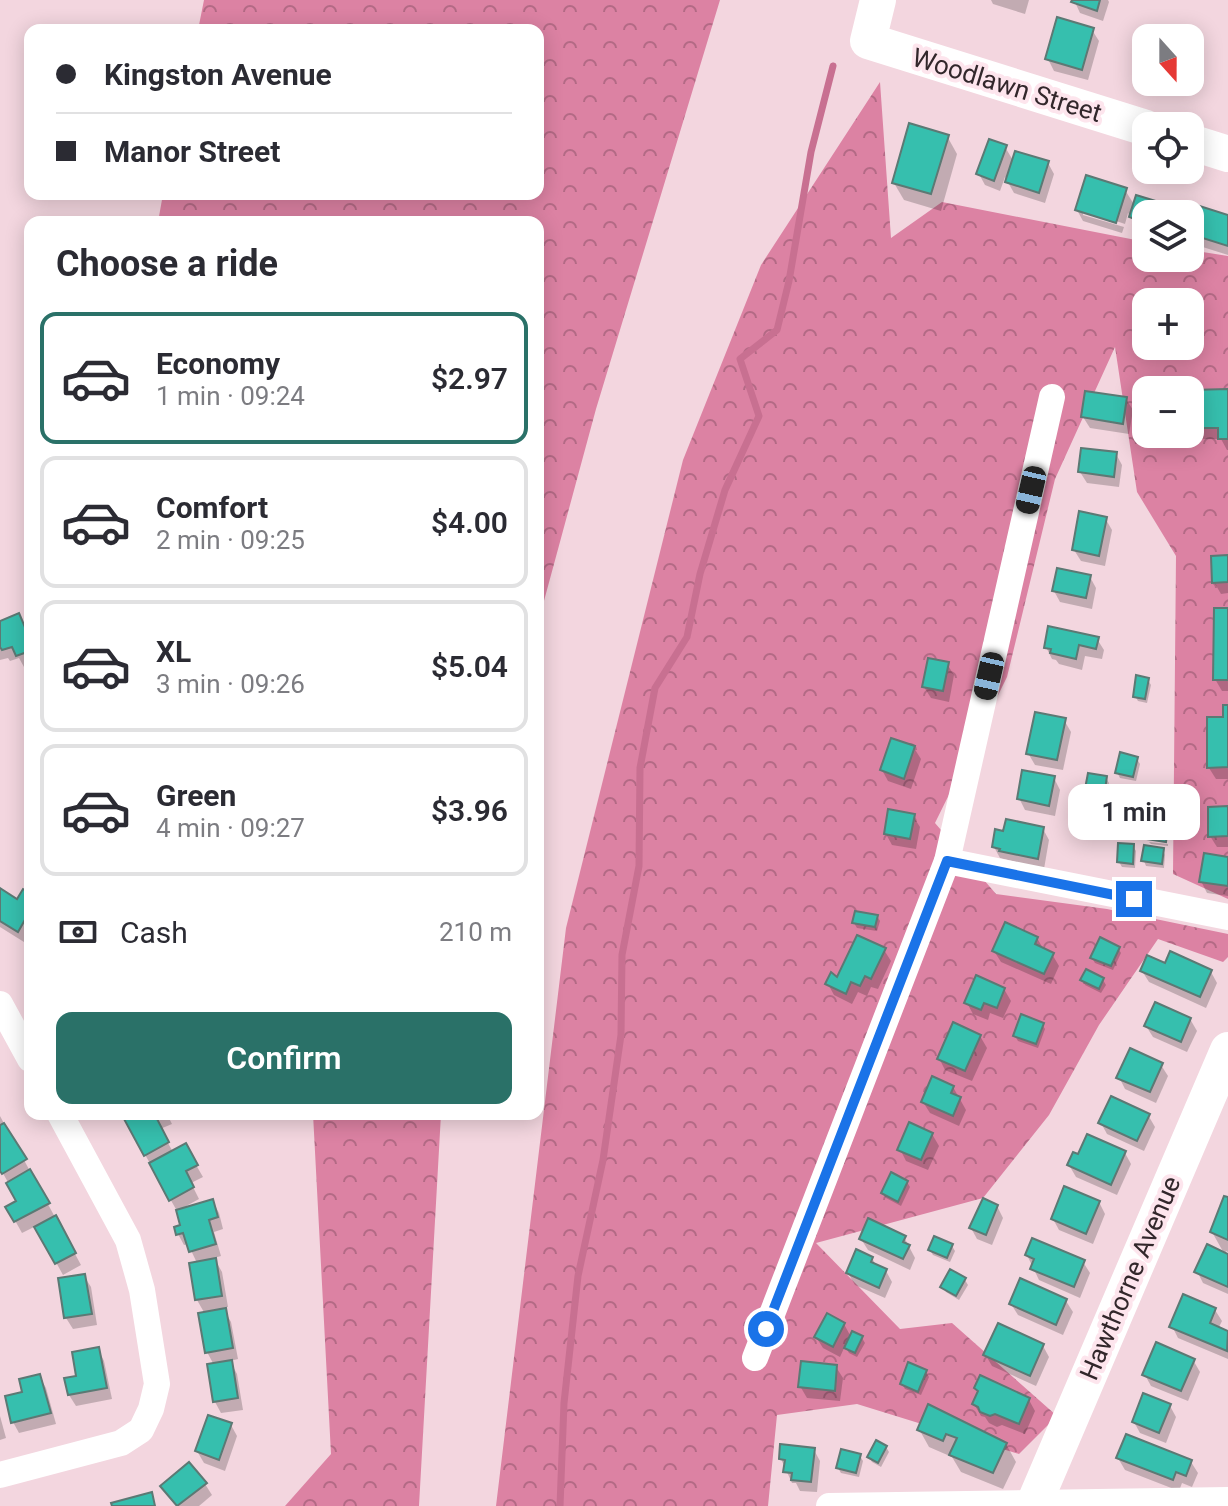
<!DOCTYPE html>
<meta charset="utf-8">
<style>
:root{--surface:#fff;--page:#f7f7f7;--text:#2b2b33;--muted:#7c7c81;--line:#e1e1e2;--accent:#2a7168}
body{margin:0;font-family:Roboto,sans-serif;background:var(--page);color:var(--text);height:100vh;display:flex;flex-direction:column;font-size:30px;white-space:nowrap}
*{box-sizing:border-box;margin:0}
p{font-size:26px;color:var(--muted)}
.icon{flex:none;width:44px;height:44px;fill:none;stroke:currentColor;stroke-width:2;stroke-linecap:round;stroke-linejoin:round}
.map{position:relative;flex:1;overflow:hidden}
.panel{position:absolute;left:24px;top:216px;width:520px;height:904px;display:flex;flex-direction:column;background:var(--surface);border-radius:16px;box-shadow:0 4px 20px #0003}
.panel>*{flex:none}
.hud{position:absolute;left:24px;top:24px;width:520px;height:176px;border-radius:16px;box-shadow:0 4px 20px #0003;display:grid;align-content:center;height:176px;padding:0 32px;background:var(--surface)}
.needle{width:52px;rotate:159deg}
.buttons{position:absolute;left:1132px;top:24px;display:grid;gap:16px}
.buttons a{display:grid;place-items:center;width:72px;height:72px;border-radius:16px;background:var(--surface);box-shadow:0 4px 20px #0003;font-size:40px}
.end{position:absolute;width:36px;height:36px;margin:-18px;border:10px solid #1a73e8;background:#fff;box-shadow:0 0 0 4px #fff}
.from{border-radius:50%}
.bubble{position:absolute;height:56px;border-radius:16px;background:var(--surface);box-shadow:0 4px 20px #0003;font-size:26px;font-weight:600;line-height:56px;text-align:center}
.car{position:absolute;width:24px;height:48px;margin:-24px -12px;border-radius:10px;box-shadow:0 0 6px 2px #0007;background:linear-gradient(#222 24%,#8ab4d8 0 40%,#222 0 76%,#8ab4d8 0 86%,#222 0)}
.hud b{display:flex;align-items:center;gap:28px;height:76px;font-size:30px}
.hud b+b{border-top:2px solid var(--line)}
.hud i{width:20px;height:20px;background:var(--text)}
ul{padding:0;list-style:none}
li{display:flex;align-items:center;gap:24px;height:132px;margin:0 16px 12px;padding:0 16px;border:4px solid var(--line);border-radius:16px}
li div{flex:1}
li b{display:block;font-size:30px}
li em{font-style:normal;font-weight:600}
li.current{border-color:var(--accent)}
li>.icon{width:72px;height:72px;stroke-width:1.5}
h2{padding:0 32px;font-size:36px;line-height:96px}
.pay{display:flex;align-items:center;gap:20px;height:88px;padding:0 32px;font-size:30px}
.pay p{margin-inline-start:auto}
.action{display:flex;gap:16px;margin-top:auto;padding:16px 32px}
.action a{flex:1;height:92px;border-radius:16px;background:var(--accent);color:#fff;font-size:32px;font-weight:600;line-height:92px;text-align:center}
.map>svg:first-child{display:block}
.forest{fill:url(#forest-crowns);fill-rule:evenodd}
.shadow{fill:#0003}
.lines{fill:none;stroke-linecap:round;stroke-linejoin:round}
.stream{stroke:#c87091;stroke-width:7}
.building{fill:#36bfae;stroke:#5c7974;stroke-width:2}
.street{stroke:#fff;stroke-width:26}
.secondary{stroke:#fff;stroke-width:36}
.route{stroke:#1a73e8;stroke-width:10}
.labels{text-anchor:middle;stroke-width:8;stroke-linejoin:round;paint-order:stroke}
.street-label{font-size:26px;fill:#32272b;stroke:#fde5ed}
</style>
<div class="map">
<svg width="1228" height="1506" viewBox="0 0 1228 1506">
<defs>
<pattern id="forest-crowns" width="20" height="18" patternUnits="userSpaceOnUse" patternTransform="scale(2)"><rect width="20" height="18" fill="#dc82a3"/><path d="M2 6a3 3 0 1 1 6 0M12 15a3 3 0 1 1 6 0" fill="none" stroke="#b36a85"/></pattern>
</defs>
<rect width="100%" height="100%" fill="#f3d6df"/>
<g class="forest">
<polygon points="204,0 720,0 596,409 538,623 538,222 158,222 163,194 538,194 538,30 198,30"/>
<path d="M880,82L891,238L942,202L1146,242V258H1190V250L1228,256V899L1173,874L1176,556L1137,492L1115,347L1055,479L1007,677L935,823L996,894L1107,909L1228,934V957L1223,962L1158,939L1099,1025L1049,1115L983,1198L816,1243L900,1329L952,1323L1057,1416L1019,1454L857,1404L777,1415L768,1506H496L566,928L683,460L761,265ZM1146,302H1190V346H1146ZM1146,390H1190V434H1146Z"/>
<polygon points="313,1114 441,1114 419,1506 285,1506 331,1454"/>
</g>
<g class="shadow">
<polygon points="991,0 1029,0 1025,14 993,4"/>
<polygon points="1074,0 1108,0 1109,2 1103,21 1080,13"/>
<polygon points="1092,30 1099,41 1088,80 1054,71 1048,59"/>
<polygon points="947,136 957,154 941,211 904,200 894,183"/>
<polygon points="1005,147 1014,162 1048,163 1054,174 1045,203 1014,193 1005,177 1000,191 985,185 979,174"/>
<polygon points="1125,190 1135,206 1171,208 1175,214 1146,214 1146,231 1138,229 1128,213 1125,224 1083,210 1083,215 1124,227 1122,233 1083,221 1077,210"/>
<polygon points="1188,204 1228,217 1228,255 1190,243 1190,214 1185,214"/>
<polygon points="1228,391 1228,450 1227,450 1221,439 1201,439 1195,428"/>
<polygon points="1126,399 1133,410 1129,434 1090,428 1083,417"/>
<polygon points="1116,454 1122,465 1119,487 1087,483 1080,472"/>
<polygon points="1105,518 1112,530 1105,566 1081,561 1074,550"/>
<polygon points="1228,557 1228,593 1221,594 1214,582"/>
<polygon points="1090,577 1096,588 1092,609 1060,602 1054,591"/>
<polygon points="1228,610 1228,691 1222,691 1215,679"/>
<polygon points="0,623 24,627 30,640 30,665 24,667 19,658 10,661 8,658 0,660"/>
<polygon points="1097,639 1104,650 1102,659 1085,656 1082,670 1059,664 1056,660 1052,659 1046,647"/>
<polygon points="947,664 954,675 949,702 931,698 924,687"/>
<polygon points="1148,680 1151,685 1147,703 1138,701 1135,696"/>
<polygon points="1228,707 1228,779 1216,779 1209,768"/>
<polygon points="1064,720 1071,732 1063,770 1035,765 1028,753"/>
<polygon points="914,748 921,759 911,789 888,781 882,770"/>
<polygon points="1137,759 1140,764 1136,781 1120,778 1117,772"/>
<polygon points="1054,778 1060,790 1055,816 1025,810 1019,798"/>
<polygon points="1106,778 1109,783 1106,802 1089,799 1086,794"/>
<polygon points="1228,808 1228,847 1217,847 1210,836"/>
<polygon points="913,816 920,827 916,849 892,845 886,834"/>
<polygon points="1043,829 1049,840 1044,869 1000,858 994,847"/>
<polygon points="1149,842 1168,844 1168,846 1151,844"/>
<polygon points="1133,846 1136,851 1135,868 1122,867 1119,862"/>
<polygon points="1163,850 1165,855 1164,868 1146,866 1144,861"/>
<polygon points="1228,859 1228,896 1207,893 1201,881"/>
<polygon points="0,891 18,902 30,896 30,933 24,942 0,927"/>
<polygon points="877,916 880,921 877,931 857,928 854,923"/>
<polygon points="1037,938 1044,950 1052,954 1059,966 1051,984 1001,962 994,951"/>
<polygon points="1118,948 1121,953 1113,970 1095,963 1092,958"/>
<polygon points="884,950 891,961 878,989 871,987 867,996 858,992 852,1004 834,995 828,984 838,980"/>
<polygon points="1166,965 1211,972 1217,983 1206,1008 1149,982 1142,971"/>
<polygon points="1083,980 1103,980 1106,985 1101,993 1085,985"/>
<polygon points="1004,989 1011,1001 1003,1018 990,1013 988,1020 973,1014 967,1003"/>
<polygon points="1190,1019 1197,1031 1187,1052 1153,1037 1146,1026"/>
<polygon points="1042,1024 1045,1029 1038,1048 1018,1041 1015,1036"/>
<polygon points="980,1036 987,1048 972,1081 945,1070 939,1058"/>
<polygon points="1161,1065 1168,1076 1156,1103 1125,1089 1119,1077"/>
<polygon points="953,1087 966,1110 959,1126 930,1113 923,1102"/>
<polygon points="122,1114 167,1114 172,1124 160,1129 173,1152 185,1146 203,1177 191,1183 199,1199 179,1210 213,1202 219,1213 223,1229 214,1232 221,1256 214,1258 222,1272 228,1307 223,1308 231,1322 238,1359 230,1361 237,1374 243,1410 221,1413 215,1402 214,1365 207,1352 205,1314 197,1300 197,1263 188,1244 184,1245 178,1234 183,1226 177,1211"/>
<polygon points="1148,1115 1155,1127 1144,1151 1107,1134 1101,1123"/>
<polygon points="0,1116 81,1265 63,1275 36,1226 22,1233 8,1208 19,1202 0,1168"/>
<polygon points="932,1134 939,1146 928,1170 906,1161 900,1149"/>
<polygon points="1125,1153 1131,1164 1117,1195 1076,1177 1069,1165"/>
<polygon points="907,1182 910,1187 901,1206 886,1198 883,1193"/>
<polygon points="1228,1199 1228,1252 1226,1251 1225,1255 1212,1232"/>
<polygon points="1099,1202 1105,1214 1093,1244 1059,1230 1053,1219"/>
<polygon points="997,1206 1003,1218 992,1245 977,1239 971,1228"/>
<polygon points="904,1237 915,1258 910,1270 868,1250 861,1239"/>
<polygon points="952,1246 955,1251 950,1262 933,1255 930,1250"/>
<polygon points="1027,1255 1083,1262 1090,1273 1080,1298 1039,1280"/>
<polygon points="1228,1256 1228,1294 1203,1283 1197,1271"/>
<polygon points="872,1258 877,1267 886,1271 892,1282 885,1298 855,1285 848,1273"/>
<polygon points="84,1276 91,1287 97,1325 73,1329 66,1318"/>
<polygon points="965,1280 968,1285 959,1300 946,1292 943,1287"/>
<polygon points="1066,1301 1073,1312 1063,1335 1018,1315 1011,1304"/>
<polygon points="1215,1310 1222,1321 1218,1329 1228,1333 1228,1359 1178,1338 1172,1326"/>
<polygon points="844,1324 851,1337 862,1338 865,1343 857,1357 849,1353 845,1346 840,1357 823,1348 816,1337"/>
<polygon points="1043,1346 1049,1357 1036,1386 992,1366 985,1354"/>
<polygon points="98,1349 104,1361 112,1399 76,1406 69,1395 78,1378"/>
<polygon points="1193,1360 1200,1372 1188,1401 1151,1386 1145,1375"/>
<polygon points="836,1367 843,1378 840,1401 807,1398 800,1386"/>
<polygon points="926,1372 929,1377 921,1395 905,1389 902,1384"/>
<polygon points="39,1376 46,1388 56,1424 19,1433 13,1422 25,1393"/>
<polygon points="976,1388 1029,1400 1035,1411 1025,1434 1002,1425 997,1427 989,1423 985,1417 981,1416 974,1404 979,1394"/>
<polygon points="1170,1406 1176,1417 1166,1443 1140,1433 1134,1422"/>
<polygon points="929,1407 1006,1444 1016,1462 1003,1489 961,1472 952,1457 929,1447 919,1429"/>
<polygon points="0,1416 6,1438 0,1440"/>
<polygon points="231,1425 237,1436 225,1471 204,1463 197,1451"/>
<polygon points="886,1447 889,1452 881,1467 872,1462 869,1457"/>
<polygon points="814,1450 820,1461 817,1492 800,1491 796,1483 792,1483 781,1459"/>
<polygon points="860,1456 863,1461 859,1477 841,1473 838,1468"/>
<polygon points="1118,1458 1191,1462 1198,1473 1192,1487 1182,1483 1179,1491 1125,1470"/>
<polygon points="205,1484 212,1495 199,1506 177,1506 163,1486"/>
</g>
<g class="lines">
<polyline class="stream" points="560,1506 564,1403 578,1276 603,1160 621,1035 622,955 639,866 640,768 655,688 687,637 700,574 725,490 759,416 740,359 777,330 789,281 811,152 833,66"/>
</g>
<g class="building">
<polygon points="1072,0 1100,0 1097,11 1071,2"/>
<polygon points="1057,17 1094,28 1082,70 1045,59"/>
<polygon points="909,123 949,135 931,194 892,183"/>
<polygon points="989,139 1007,145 994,181 976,174"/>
<polygon points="1015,151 1049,161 1039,193 1005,182"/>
<polygon points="1086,175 1127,188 1116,223 1075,210"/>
<polygon points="1136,195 1172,206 1170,214 1146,214 1146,223 1129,217"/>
<polygon points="1187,202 1228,215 1228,246 1190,234 1190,214 1183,214"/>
<polygon points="1228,389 1228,439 1218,439 1218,428 1193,428 1192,390"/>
<polygon points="1085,391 1127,397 1123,424 1081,417"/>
<polygon points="1081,448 1117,452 1114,477 1078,472"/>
<polygon points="1079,511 1107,517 1099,556 1072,550"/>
<polygon points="1228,555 1228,582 1212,583 1211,556"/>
<polygon points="1057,568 1091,575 1086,598 1052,591"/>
<polygon points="1214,608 1228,608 1228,680 1213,680"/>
<polygon points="19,613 30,639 28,640 30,651 16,656 12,647 2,650 0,647 0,621"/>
<polygon points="1048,626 1099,637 1096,649 1079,645 1076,659 1050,653 1051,649 1044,648"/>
<polygon points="928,658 949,662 943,691 922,687"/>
<polygon points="1136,675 1149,678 1145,699 1133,697"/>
<polygon points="1223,705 1228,705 1228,767 1207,768 1207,717 1223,717"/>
<polygon points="1035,712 1066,718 1057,760 1026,754"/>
<polygon points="891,738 915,746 904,779 880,770"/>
<polygon points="1120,752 1138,757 1133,777 1115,773"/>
<polygon points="1022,770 1055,776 1049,806 1017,799"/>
<polygon points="1088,773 1107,776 1104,797 1084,794"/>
<polygon points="1228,806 1228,836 1208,837 1208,807"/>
<polygon points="888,809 915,814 910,839 884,834"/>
<polygon points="1006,819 1044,827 1038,859 999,851 1000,849 992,847 995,829 1003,831"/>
<polygon points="1148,824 1168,827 1166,842 1146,839"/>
<polygon points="1118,843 1134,844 1133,864 1117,862"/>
<polygon points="1144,845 1164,848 1162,864 1141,861"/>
<polygon points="1204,853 1228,857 1228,886 1199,882"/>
<polygon points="0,888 17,899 23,889 30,893 30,911 18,932 0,921"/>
<polygon points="855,911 878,915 875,927 852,923"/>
<polygon points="1005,922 1038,937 1035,944 1054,953 1044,974 992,951"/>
<polygon points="857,935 886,948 871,979 865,976 860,986 851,982 846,994 825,984 831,972 837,977"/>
<polygon points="1100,937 1120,947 1111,966 1090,958"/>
<polygon points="1170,951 1212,970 1200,997 1140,971 1147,955 1165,963"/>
<polygon points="1086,969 1104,978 1099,989 1080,980"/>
<polygon points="976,975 1005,988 997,1008 984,1003 981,1010 964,1003"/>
<polygon points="1155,1002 1191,1018 1181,1042 1144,1026"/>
<polygon points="1021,1014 1044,1023 1036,1044 1013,1036"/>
<polygon points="953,1022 981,1035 965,1071 937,1059"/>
<polygon points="1130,1048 1163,1063 1150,1092 1116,1078"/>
<polygon points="932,1076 954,1086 951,1093 961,1097 953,1116 921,1102"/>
<polygon points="1111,1096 1150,1114 1137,1141 1098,1123"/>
<polygon points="133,1114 162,1114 156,1117 169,1142 144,1156 124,1119"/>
<polygon points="909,1122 933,1133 921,1160 897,1150"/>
<polygon points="4,1123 27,1159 2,1174 0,1171 0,1125"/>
<polygon points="1087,1134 1126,1151 1111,1185 1067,1165 1073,1152 1078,1154"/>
<polygon points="186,1143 198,1165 186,1171 194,1187 169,1201 149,1163"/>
<polygon points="30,1169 50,1203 14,1222 5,1207 16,1201 6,1183"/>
<polygon points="891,1172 908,1181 898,1202 881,1193"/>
<polygon points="1064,1186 1100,1201 1086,1234 1051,1219"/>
<polygon points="1224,1196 1228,1197 1228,1240 1210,1232"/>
<polygon points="983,1198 998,1205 986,1235 969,1228"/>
<polygon points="213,1199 218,1217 209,1220 216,1244 189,1252 183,1233 176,1235 174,1227 180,1225 176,1210"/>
<polygon points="56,1215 76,1253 55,1264 34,1227"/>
<polygon points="868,1218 906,1236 903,1242 910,1245 903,1259 859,1239"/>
<polygon points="934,1236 953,1244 947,1258 928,1250"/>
<polygon points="1032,1238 1085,1260 1074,1287 1030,1269 1034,1259 1025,1255"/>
<polygon points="1207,1244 1228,1254 1228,1287 1194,1272"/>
<polygon points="856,1249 873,1257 871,1262 887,1269 879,1288 846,1273"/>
<polygon points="216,1258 222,1296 195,1300 189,1263"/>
<polygon points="950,1269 966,1278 956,1296 940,1287"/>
<polygon points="85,1274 92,1314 64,1318 58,1278"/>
<polygon points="1020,1278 1067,1299 1056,1325 1009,1304"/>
<polygon points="1183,1294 1216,1308 1210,1323 1228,1331 1227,1351 1169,1327"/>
<polygon points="226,1308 233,1348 205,1353 198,1313"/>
<polygon points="827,1313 845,1323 833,1347 814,1337"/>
<polygon points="998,1323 1044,1344 1030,1376 983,1355"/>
<polygon points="852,1331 863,1336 855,1353 844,1348"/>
<polygon points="1156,1342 1195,1359 1181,1391 1142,1375"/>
<polygon points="99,1347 107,1388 68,1395 64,1378 76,1376 72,1352"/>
<polygon points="232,1360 238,1398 213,1402 207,1364"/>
<polygon points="801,1361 837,1365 835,1391 798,1387"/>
<polygon points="908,1362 927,1370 918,1392 900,1384"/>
<polygon points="40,1374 51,1413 11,1423 5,1396 22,1392 19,1379"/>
<polygon points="980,1375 1030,1398 1019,1424 995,1414 990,1416 980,1412 978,1407 972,1404 978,1391 974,1388"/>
<polygon points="1143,1393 1171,1404 1159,1433 1132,1422"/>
<polygon points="928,1404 1007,1443 993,1473 949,1455 957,1438 946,1434 943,1441 917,1430"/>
<polygon points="208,1415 232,1423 219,1460 195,1451"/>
<polygon points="1126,1434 1192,1460 1186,1476 1176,1472 1173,1480 1116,1458"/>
<polygon points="876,1440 887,1446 878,1463 867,1457"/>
<polygon points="780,1444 815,1448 811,1482 791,1480 792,1473 783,1472 785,1460 779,1459"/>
<polygon points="841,1449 861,1454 856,1473 836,1468"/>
<polygon points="189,1462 207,1483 177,1506 160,1486"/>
<polygon points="152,1492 155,1506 112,1506 111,1503"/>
</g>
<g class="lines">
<g class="street">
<polyline points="947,861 1228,917"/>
<polyline points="0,1004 30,1059"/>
<polyline points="755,1358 947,861 1052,397"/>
<polyline points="0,1475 121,1443 141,1430 151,1409 157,1384 142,1290 128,1240 60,1114"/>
<polyline points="829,1506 1228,1500"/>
</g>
<g class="secondary">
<polyline points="878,0 868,41 1146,128"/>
<polyline points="1190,142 1228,154"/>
<polyline points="1033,1506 1228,1050"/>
</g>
</g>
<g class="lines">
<polyline class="route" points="766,1329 947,861 1134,899"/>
</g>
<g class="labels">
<g class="street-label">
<text transform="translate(1007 85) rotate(17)" y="9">Woodlawn Street</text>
<text transform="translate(1130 1278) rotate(-67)" y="9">Hawthorne Avenue</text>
</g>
</g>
</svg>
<div class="buttons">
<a><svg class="needle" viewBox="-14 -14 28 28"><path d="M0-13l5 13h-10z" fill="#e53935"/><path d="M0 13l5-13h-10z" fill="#7c7c81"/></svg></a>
<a><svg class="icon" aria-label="locate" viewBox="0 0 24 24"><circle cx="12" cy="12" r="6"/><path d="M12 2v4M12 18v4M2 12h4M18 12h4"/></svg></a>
<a><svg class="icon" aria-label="layers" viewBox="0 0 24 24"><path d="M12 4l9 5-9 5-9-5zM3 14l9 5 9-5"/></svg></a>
<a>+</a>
<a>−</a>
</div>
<i class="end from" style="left:766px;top:1329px"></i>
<i class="end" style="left:1134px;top:899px"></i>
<div class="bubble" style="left:1068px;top:784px;width:132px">1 min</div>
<i class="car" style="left:1031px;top:490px;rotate:193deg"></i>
<i class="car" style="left:989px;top:676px;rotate:193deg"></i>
<div class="hud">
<b><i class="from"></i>Kingston Avenue</b>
<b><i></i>Manor Street</b>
</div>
<section class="panel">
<h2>Choose a ride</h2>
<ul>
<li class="current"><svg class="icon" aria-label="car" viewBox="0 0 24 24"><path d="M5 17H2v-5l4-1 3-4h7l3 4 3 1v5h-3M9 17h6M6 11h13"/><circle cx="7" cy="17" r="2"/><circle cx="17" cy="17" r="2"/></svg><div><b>Economy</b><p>1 min · 09:24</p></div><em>$2.97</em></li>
<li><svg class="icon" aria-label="car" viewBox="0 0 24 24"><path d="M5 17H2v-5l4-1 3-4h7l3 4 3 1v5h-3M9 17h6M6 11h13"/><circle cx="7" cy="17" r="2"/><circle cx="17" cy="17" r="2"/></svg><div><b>Comfort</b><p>2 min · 09:25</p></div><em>$4.00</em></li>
<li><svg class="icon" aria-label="car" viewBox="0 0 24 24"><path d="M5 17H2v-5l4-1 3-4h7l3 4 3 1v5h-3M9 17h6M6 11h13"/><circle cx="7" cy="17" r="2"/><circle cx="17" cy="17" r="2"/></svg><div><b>XL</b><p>3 min · 09:26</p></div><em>$5.04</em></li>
<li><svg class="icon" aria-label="car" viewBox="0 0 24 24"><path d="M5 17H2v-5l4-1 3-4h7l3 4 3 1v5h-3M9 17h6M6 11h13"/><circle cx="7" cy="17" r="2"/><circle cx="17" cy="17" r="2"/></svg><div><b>Green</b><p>4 min · 09:27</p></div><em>$3.96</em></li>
</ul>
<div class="pay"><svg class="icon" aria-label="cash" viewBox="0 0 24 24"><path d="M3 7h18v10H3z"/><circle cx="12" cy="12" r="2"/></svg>Cash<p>210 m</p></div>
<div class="action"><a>Confirm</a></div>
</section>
</div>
